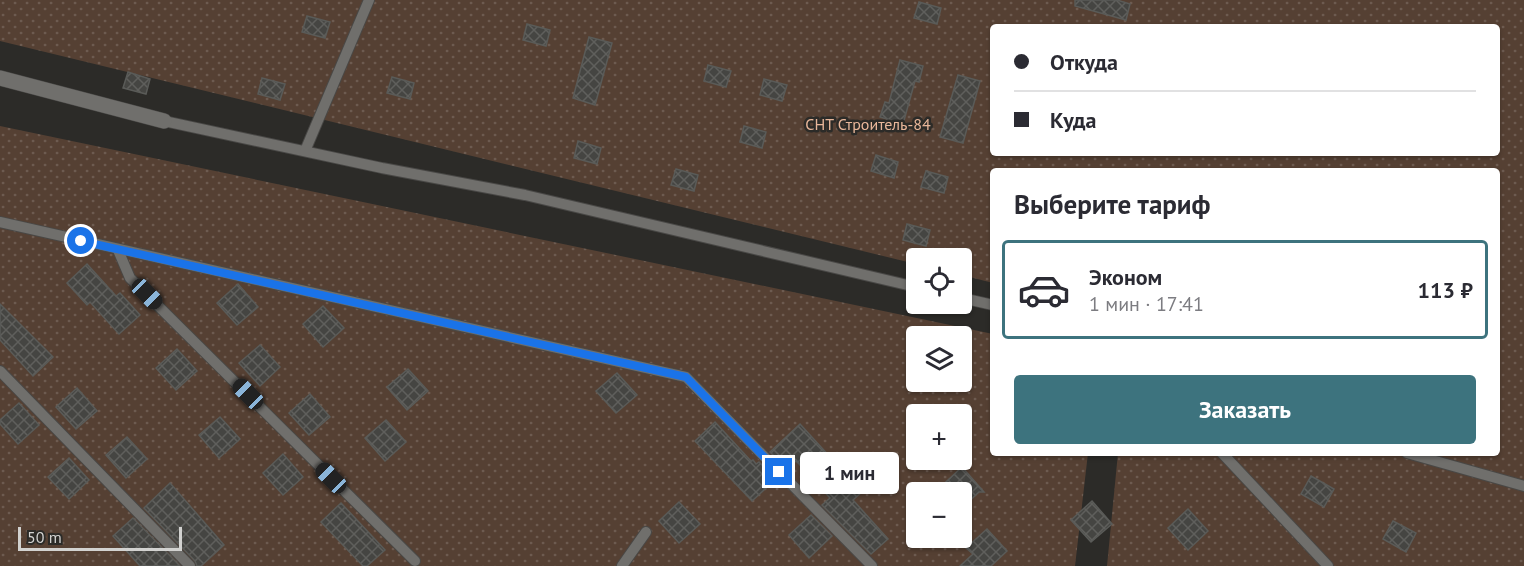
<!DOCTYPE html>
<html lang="ru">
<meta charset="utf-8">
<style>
:root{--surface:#fff;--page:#f2f2f3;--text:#2b2b33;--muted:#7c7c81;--line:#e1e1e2;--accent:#3d737e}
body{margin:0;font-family:"PT Sans",sans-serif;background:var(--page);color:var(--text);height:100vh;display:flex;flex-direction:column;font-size:22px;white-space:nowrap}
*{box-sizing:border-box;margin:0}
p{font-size:20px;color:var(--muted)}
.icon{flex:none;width:33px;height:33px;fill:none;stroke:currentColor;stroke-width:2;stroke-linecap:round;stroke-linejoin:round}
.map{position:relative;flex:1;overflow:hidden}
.panel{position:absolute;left:990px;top:168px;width:510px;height:288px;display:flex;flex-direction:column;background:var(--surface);border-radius:6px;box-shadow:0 2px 4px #0004}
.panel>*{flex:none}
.top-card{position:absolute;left:990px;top:24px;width:510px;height:132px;border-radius:6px;box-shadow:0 2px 4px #0004;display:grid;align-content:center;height:132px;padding:0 24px;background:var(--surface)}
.tools{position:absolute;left:906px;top:248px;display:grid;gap:12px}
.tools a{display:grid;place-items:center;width:66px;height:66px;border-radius:6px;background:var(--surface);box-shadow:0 2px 4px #0004;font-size:30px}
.scale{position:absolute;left:18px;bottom:15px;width:164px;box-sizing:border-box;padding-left:6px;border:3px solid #d2d2d0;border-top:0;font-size:16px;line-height:21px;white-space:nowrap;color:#d2d2d0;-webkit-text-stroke:4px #2c2b28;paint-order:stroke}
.end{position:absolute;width:27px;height:27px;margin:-14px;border:8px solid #1a73e8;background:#fff;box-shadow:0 0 0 3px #fff}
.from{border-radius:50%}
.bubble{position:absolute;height:42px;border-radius:6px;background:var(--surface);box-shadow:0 2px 4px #0004;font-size:20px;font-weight:700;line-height:42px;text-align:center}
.car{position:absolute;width:18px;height:36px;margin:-18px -9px;border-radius:8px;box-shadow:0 0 4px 2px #0007;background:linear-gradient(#222 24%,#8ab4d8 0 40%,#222 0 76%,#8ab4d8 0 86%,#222 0)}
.top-card b{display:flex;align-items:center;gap:21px;height:57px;font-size:22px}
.top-card b+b{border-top:2px solid var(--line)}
.top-card i{width:15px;height:15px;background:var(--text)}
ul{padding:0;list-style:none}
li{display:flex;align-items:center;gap:18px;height:99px;margin:0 12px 9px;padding:0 12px;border:3px solid transparent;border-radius:6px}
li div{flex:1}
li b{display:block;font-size:22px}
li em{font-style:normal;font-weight:700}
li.active{border-color:var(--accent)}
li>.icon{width:54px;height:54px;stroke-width:1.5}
h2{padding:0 24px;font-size:27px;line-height:72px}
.cta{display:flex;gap:12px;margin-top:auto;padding:12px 24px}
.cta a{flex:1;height:69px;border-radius:6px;background:var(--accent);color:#fff;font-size:24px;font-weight:700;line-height:69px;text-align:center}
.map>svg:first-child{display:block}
.garden{fill:url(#garden-dots);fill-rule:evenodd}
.building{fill:url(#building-cross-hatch);stroke:#5a5b58;stroke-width:1.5}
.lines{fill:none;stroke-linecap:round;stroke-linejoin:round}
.service-casing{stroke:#494846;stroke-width:12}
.minor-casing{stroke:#494846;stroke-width:16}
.service{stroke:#706f6c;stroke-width:10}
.minor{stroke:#706f6c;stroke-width:15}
.route{stroke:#1a73e8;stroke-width:8}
.labels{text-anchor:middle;stroke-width:5;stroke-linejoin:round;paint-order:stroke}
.park-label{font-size:16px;fill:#e9b79a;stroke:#2c2b28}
</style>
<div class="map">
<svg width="1524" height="566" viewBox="0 0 1524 566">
<defs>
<pattern id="garden-dots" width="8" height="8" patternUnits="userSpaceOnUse" patternTransform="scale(1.5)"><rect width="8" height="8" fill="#554033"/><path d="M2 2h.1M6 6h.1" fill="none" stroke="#6d5b50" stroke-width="1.8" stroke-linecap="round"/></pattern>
<pattern id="building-cross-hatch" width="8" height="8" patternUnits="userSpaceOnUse" patternTransform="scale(1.5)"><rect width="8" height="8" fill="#454542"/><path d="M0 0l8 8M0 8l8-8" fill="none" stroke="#5f5f5c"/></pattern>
</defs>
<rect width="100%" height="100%" fill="#2c2b28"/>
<g class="garden">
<path d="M0,0H1524V566H1107L1118,453H1497V171H993V283L962,275V258H916V264L0,41ZM993,27H1497V153H993Z"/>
<path d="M0,126L993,334V453H1088L1075,566H0ZM916,336H962V381H916ZM916,414H962V459H916ZM916,492H962V537H916Z"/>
</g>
<g class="building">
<polygon points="1075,0 1117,0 1130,4 1126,20 1075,6"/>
<polygon points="919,2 941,8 937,24 914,18"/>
<polygon points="307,16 330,22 325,38 302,32"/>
<polygon points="527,24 550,30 546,46 523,40"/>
<polygon points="589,37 612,43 595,105 573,98"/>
<polygon points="900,60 923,66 919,82 915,81 903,124 880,117 885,102 889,103"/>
<polygon points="708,65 731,71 726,87 704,81"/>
<polygon points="128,72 150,79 146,94 123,88"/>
<polygon points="958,75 980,81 963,143 940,137"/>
<polygon points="392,77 414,83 410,99 387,93"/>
<polygon points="262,78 285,84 280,100 258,94"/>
<polygon points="764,79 787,85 782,101 760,95"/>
<polygon points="744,126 766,132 762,148 740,142"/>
<polygon points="578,141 601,148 597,164 574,158"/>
<polygon points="876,155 898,162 894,178 871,171"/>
<polygon points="676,169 698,175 694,191 671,185"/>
<polygon points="926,171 948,177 944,193 921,187"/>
<polygon points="907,224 930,230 926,246 903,240"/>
<polygon points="87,264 116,296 120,293 140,315 119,334 90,302 87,305 67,283"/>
<polygon points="238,284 258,307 237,325 217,303"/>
<polygon points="0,304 53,357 33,376 0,340"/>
<polygon points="323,306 344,328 323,347 303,324"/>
<polygon points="260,345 280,367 260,386 239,363"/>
<polygon points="177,349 197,371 176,390 156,368"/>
<polygon points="408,369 428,391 407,410 387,387"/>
<polygon points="617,373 637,395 616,413 596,391"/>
<polygon points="77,388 97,411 76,429 56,407"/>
<polygon points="310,394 330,417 309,435 289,413"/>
<polygon points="19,403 39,425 18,444 0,424 0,420"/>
<polygon points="220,417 240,439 219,458 199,435"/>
<polygon points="386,420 406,442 385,461 365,438"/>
<polygon points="715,422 751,461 753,460 756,464 759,462 776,479 752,501 695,441"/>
<polygon points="800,424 862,492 853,500 888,539 871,554 822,505 830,498 800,465 796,461 787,469 770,452"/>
<polygon points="127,437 147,459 126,478 106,455"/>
<polygon points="283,454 303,477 283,495 263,473"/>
<polygon points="69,458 89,480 69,499 48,477"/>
<polygon points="962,467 984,492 979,492 962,508 962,492 935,492"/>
<polygon points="1311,476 1334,489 1324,507 1301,494"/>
<polygon points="170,483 224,545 201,566 197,566 195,561 144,508"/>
<polygon points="1092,501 1112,524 1091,542 1071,520"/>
<polygon points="679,502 700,524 679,543 659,521"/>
<polygon points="341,503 385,550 367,566 363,566 321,522"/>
<polygon points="1188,509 1208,531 1188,550 1168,528"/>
<polygon points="811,515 832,536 809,558 789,535"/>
<polygon points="133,518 180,566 140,566 113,536"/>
<polygon points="1393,521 1416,533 1406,552 1383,539"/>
<polygon points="987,529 1007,551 991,566 960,566 973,554 966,548"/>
</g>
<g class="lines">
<g class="service-casing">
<g id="service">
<polyline points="164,121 382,168 525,195 916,287"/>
<polyline points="305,151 369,0"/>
<polyline points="0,222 686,377 872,566"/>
<polyline points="118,250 130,278 415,561"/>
<polyline points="962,298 993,305"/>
<polyline points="0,371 190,566"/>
<polyline points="1222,453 1328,566"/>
<polyline points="1407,453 1524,486"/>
<polyline points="622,566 646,532"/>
</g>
</g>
<g class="minor-casing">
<polyline id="minor" points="0,78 164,121"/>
</g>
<use href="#service" class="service"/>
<use href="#minor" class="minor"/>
</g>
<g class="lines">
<polyline class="route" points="81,241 686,377 779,472"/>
</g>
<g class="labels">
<g class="park-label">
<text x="868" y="130">СНТ Строитель-84</text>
</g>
</g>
</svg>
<div class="tools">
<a><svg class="icon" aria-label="locate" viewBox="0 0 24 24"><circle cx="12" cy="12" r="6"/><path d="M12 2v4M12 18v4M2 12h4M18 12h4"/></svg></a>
<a><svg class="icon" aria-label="layers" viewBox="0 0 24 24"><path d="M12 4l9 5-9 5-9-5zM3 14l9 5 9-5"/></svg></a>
<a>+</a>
<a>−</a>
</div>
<div class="scale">50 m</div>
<i class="end from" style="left:81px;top:241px"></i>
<i class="end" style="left:779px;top:472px"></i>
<div class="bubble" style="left:800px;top:452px;width:99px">1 мин</div>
<i class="car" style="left:147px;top:294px;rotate:135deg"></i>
<i class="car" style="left:248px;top:394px;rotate:315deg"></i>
<i class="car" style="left:331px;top:478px;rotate:315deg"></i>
<div class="top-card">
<b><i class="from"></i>Откуда</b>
<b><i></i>Куда</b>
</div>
<section class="panel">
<h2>Выберите тариф</h2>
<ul>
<li class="active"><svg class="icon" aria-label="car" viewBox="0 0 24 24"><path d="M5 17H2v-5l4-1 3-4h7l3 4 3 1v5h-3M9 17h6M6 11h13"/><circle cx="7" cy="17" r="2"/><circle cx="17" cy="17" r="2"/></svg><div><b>Эконом</b><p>1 мин · 17:41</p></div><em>113 ₽</em></li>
</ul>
<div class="cta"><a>Заказать</a></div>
</section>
</div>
